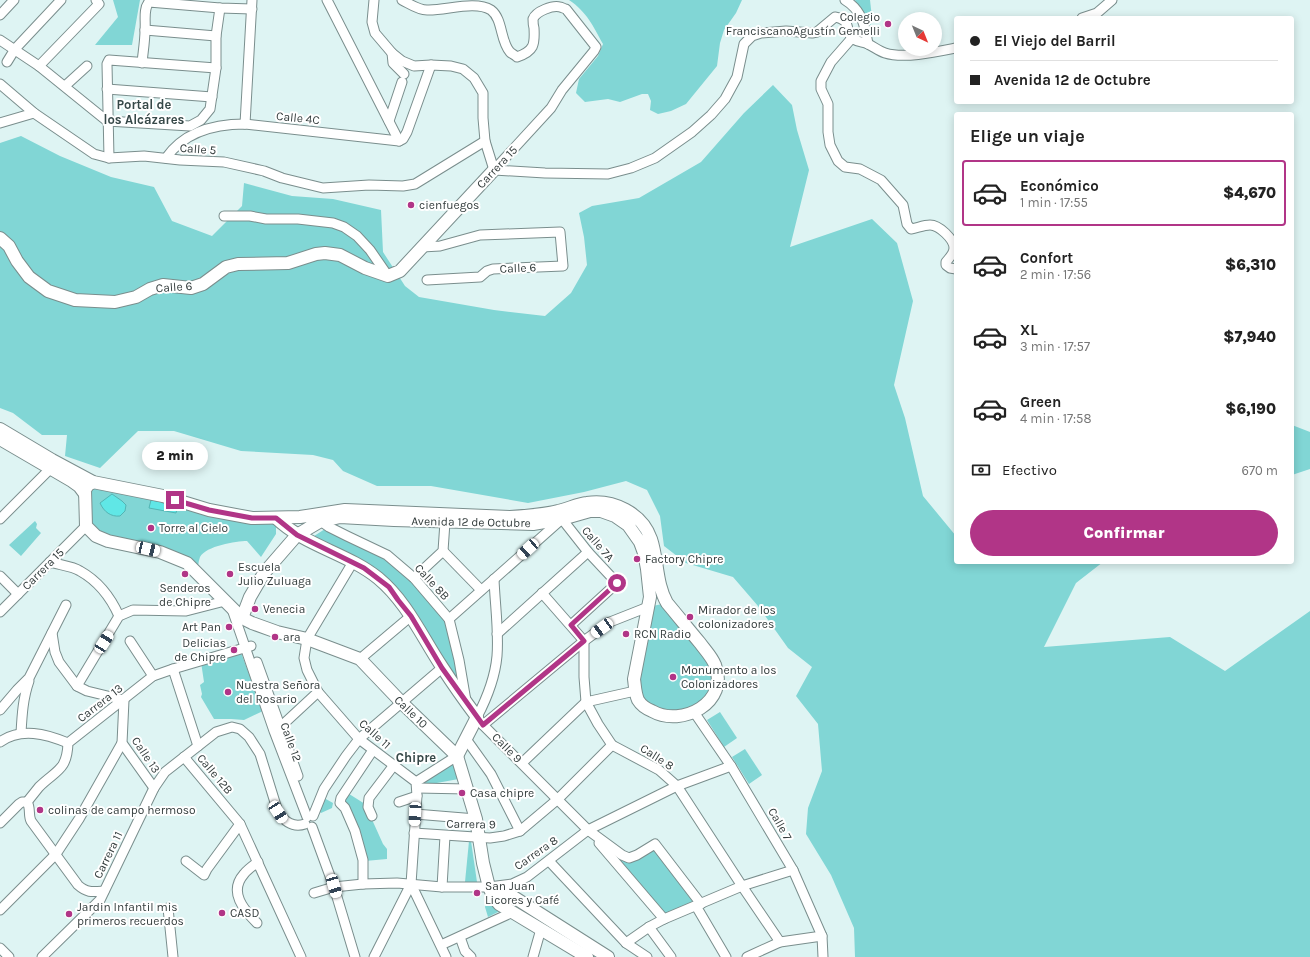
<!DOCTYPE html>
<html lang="es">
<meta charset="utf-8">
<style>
:root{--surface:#fff;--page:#f2f2f2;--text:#222;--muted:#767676;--line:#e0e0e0;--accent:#b13587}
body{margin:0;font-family:Karla,sans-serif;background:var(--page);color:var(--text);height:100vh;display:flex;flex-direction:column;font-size:15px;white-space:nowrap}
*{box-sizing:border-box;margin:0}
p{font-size:13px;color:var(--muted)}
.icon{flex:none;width:22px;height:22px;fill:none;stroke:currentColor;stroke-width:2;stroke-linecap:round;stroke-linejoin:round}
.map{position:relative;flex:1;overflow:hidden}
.sheet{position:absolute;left:954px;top:112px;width:340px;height:452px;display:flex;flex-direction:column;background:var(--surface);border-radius:4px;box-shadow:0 2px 10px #0003}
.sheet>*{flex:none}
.guide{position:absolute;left:954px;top:16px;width:340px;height:88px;border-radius:4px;box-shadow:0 2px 10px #0003;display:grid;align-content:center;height:88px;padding:0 16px;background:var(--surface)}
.needle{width:26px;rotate:137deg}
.fabs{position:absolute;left:898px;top:12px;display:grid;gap:8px}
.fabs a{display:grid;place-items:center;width:44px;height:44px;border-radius:50%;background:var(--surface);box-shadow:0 2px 10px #0003;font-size:20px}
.end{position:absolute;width:18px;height:18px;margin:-9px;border:5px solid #b13587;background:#fff;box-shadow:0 0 0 2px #fff}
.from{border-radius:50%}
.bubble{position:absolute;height:28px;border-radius:14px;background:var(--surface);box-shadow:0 2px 10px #0003;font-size:13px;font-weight:800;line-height:28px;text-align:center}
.car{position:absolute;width:12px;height:24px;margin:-12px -6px;border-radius:5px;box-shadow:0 0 3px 1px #0007;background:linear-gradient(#fff 24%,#345 0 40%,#fff 0 76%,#345 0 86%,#fff 0)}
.guide b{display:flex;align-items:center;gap:14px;height:38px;font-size:15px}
.guide b+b{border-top:1px solid var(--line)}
.guide i{width:10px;height:10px;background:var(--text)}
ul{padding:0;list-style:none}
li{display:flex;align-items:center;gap:12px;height:66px;margin:0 8px 6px;padding:0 8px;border:2px solid transparent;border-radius:4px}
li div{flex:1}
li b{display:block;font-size:15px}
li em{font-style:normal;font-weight:800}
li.on{border-color:var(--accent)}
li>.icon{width:36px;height:36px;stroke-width:1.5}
h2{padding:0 16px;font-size:18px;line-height:48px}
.pay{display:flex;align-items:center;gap:10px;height:44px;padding:0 16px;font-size:15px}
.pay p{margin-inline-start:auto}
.button{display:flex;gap:8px;margin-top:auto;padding:8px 16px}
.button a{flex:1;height:46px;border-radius:24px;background:var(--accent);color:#fff;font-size:16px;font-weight:800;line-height:46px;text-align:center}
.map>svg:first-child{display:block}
.green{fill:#81d6d5}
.water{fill:#60e7e6;stroke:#53b4b3}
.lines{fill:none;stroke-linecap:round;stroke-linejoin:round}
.minor-casing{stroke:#7a8e8d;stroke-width:11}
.major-casing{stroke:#7a8e8d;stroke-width:14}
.minor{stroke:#fff;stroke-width:9}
.major{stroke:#fff;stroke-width:12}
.route{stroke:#b13587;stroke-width:5}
.poi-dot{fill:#b13587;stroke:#fff;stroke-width:1.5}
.labels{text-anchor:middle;stroke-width:4;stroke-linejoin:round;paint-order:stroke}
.poi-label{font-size:12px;fill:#343d3d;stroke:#fff;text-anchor:start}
.street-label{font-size:12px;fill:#343d3d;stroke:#fff}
.neighbourhood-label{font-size:13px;font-weight:bold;fill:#364848;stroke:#fff}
</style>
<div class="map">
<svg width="1310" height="957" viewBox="0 0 1310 957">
<rect width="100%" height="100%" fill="#def4f3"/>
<g class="green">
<polygon points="113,0 140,0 132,45 95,45 118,17"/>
<path d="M569,0H742L736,13L724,30L720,43L717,66L686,104L671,111L658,114L650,110L651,101L648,94H642L620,102L608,99L585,102L576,93L579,79L598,56L603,44C593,26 587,12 569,0Z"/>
<polygon points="855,0 870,0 872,18 870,29"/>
<polygon points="773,85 792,105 797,130 809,170 790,247 872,219 897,243 913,301 894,385 905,418 923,496 956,536 956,562 1103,562 1076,583 1044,647 1170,637 1225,671 1310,611 1310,957 855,957 854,928 831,875 806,834 808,808 822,771 818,724 796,696 812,667 788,648 758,606 733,577 686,563 664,546 660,516 647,490 626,481 584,492 528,503 431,486 377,486 343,471 333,460 313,455 241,451 174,431 138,431 100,468 65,456 67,435 42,435 13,413 0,408 0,143 21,136 60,156 111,177 154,187 172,221 212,236 242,206 244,183 292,196 333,199 381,210 383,252 405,286 419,297 494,310 545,316 571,293 587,265 584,237 579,213 592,206 639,198 701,162 744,113"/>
<polygon points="1292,425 1310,432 1310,469 1292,475"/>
<path d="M93,482L276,524V534L261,557L247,541C236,541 206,546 200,557C198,562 198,568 198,573L86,526V499Z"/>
<polygon points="35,521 37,524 36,528 41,533 21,556 9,545"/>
<polygon points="325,529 387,555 449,619 467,703 389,587 311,538"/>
<polygon points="667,603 719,679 694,712 655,713 635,691 648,607"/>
<polygon points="240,650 263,711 244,720 231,719 214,719 201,697 202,694 200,685 204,682 201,662"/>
<polygon points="720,712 737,738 724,747 707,720"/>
<polygon points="745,749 762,775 749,784 732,757"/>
<polygon points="457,756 464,778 415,787"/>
<polygon points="346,792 365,804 383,844 387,849 387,859 365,861 342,799"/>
<polygon points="324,798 333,803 332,808 321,813 320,812"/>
<polygon points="588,830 629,859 656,849 703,903 664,919"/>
<polygon points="469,841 471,841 477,882 465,882"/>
<polygon points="489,887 495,891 601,957 592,957 504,909 488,917 485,907"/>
</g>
<g class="water">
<path d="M112,494L122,501L126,505L125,511L120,516C111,517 104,512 100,503Z"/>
<polygon points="151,500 178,505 176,513 149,508"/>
</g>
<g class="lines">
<g class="minor-casing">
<g id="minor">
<polyline points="327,0 399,141"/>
<polyline points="374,0 372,22 375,33 392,53 402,61 414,66 431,65 451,66 463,69 474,78 483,93 483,118 485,141 494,170"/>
<path d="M402,0C410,4 418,10 427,10C445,11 475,0 491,10C503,19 500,41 510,52C512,54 515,55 517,57C534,51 535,45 534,28C533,25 533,22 533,19C536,11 553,5 560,7C561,7 565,9 566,9L596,47L594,51L562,90L551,108L494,170"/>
<path d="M845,0C862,10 865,26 868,44"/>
<polyline points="0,15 14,0"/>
<polyline points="1082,18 1097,13 1112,0"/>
<polyline points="145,30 216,36"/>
<path d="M852,38L831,62L821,81V89L828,104V132L830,145L838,161L845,167L860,169L881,180L903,205L907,224L911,229C917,228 924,225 930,225C939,225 954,239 954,248C954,254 949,258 946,262V265L950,268L956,269"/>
<polyline points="0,40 39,66 107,121 190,126 201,120 210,109 216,68 216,36 220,8"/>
<polyline points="392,53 393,63 404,74"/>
<polyline points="7,62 15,49 61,0"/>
<path d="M142,63C143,52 145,41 145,30C146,21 143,9 149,2L220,8L252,9"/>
<polyline points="39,66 99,4 96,0"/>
<polyline points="0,84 34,113 94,154 109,158 144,156 180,160 224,162 264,171 282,178 323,188 369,185 403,186 415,184 485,141"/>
<polyline points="65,86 87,66"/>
<polyline points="107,89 212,97"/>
<polyline points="389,121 402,82"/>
<polyline points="0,123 34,113"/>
<polyline points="245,124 252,0"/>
<polyline points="109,158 107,64 109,60 216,68"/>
<path d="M166,158C184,132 215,124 245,124L399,141L403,139L407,132L431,65"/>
<path d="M494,170L545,173L608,174L631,168L655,158L692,132L711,115L725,99L737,77L744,44L752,36L761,33L786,31L812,33L817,32L835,17C853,20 844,32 853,39C858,42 863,42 868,44C874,47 879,51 885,53C904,59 936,52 956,48"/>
<polyline points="224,216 250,216 266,219 298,219 333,223 344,227 357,236 370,250 388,276"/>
<polyline points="422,247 440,246 480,235 560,232 563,266 493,269 487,271 480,277 427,280"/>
<polyline points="560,514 562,519 588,552 617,583 571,625"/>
<polyline points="0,519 50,469"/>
<polyline points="322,522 329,527 347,536 387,555 414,578 449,619 459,660 466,701"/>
<polyline points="443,551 481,590"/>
<path d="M50,562C59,565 72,566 80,571C98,581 111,598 119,616"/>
<polyline points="353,562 307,639 304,658 307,670 318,692 359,739 416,782 417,796 411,884 446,957"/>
<polyline points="0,576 18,594"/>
<polyline points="414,578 443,551 445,522"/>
<path d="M494,579C495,605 499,631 497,656C495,678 487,698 477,717L483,725L588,830L622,855L629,858L637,855L655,844L701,904"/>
<polyline points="542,593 584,641 584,677 586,702 598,724 612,745 659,770 677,786 742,886 780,942"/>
<polyline points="232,609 274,731 307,817"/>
<polyline points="0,612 86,526"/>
<polyline points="449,619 562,519"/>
<polyline points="52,633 55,652 59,662 77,686 87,691 124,700 122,743 154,788"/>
<polyline points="497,634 588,552"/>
<polyline points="130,641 153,676"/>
<polyline points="360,659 411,616"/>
<polyline points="257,662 298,776"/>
<polyline points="173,669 198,746"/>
<polyline points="77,686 119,616 133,610 186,611 225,601"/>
<polyline points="0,710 17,690 29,678 66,605"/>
<polyline points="694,712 731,766 793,870 822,936 823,957"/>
<polyline points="483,725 584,641 610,622 648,607"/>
<polyline points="277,730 318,692"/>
<path d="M21,733C22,715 23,698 29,681"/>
<polyline points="466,739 491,774 520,831"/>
<path d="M0,742C21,727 46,734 68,743"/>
<polyline points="184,757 240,824 301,957"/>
<polyline points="522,763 586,702 635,691"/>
<polyline points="416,782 457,756"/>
<polyline points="417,788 467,789"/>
<path d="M27,802C31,797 35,792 39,787C56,770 67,771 68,743L153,676L173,669L251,646"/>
<path d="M27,802C31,808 28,815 31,821L78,885C87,893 92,892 104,891"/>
<polyline points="399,802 417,796"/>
<polyline points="415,814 476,819"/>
<polyline points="313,816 324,789 346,756 359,739 442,668"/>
<polyline points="372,816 368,807 369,798 394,765"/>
<polyline points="0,823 19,804 22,802 27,802"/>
<polyline points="312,827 334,887 355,957"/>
<polyline points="414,833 490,838 504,836 520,831 558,799 612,745"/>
<polyline points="599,843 664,919"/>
<polyline points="186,861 204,875 207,869 240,824"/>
<polyline points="549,861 626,943 647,957"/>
<polyline points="363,884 363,860 355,831 345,808 340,803 341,798 373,750"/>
<polyline points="442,887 445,836"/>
<polyline points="314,893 334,887 363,884 397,883 442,887 489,887 512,884 527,877 588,830 677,786 731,766"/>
<polyline points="696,906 726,957"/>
<polyline points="168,908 173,957"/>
<polyline points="0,910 56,854 79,819 122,743"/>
<path d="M257,923C244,910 228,892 244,874C248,869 254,865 258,862"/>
<polyline points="649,927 671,957"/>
<polyline points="460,937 465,951 471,957"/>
<polyline points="626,943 649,927 664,919 742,886 793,870"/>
<polyline points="441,945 513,912"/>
<polyline points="0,948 9,957"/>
<path d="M42,957L100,900L154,788L165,772L216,732L232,727L240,729L249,737L260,754L278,812C285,822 293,828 305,824"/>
<polyline points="374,957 411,884"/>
<polyline points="533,957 541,929"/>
<polyline points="747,957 780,942 822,936"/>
</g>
</g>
<g class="major-casing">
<g id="major">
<polyline points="0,238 9,246 17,261 29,277 48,291 75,300 115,302 136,297 150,289 163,285 191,288 203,284 226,267 238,264 288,263 316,254 325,253 340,255 365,268 388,276 400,271 494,170"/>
<path d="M0,429L52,460L93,482L163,496L209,510L252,518L300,517L345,510L510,517C526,516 542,515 558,511C568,509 577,504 587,503C613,499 642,513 651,539C658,560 656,584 667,603C678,616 689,630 700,643C705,650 712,657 715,665C730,702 682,728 652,711C647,709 641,705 638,700C635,693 635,686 634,679L650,597L647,569L644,553L640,542L628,525L615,516L601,511H590L562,519L533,524L394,520L340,517L319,522L297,535L264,573L250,597L242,618"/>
<polyline points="0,439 72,481 79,486 85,494"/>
<polyline points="93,482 88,485 85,490 86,526 96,536 108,541 160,552 187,563 242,618 252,623 277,632 307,639 360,659 402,703 457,756 476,819 483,863 489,887 494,898 499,904 587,957"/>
<path d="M276,518C305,546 347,553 378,578C407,602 422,637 442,667C453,684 465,701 477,717L457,756"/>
<polyline points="489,887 512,896 608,957"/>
</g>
</g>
<use href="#minor" class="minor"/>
<use href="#major" class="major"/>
</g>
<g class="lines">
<polyline class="route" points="175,500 209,510 252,518 276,518 297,535 364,568 389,587 398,600 411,616 442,668 483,725 584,641 571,625 617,583"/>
</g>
<g class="poi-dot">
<circle cx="888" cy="24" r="4"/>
<circle cx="411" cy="205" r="4"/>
<circle cx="151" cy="528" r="4"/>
<circle cx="637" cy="559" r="4"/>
<circle cx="185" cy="574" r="4"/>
<circle cx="230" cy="574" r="4"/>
<circle cx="255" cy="609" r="4"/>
<circle cx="690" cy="617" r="4"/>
<circle cx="229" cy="627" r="4"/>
<circle cx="626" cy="634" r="4"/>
<circle cx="275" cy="637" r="4"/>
<circle cx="234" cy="650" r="4"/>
<circle cx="673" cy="677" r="4"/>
<circle cx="228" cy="692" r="4"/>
<circle cx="462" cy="793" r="4"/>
<circle cx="40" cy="810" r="4"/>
<circle cx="477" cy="893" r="4"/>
<circle cx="222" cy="913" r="4"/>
<circle cx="69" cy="914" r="4"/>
</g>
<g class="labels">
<g class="poi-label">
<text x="880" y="21" text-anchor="end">Colegio<tspan x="880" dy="14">FranciscanoAgustín Gemelli</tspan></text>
<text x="419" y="209">cienfuegos</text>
<text x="159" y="532">Torre al Cielo</text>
<text x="645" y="563">Factory Chipre</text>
<text x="238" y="571">Escuela<tspan x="238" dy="14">Julio Zuluaga</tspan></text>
<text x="185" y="592" text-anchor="middle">Senderos<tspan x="185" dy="14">de Chipre</tspan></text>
<text x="263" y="613">Venecia</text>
<text x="698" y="614">Mirador de los<tspan x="698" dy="14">colonizadores</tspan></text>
<text x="221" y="631" text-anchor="end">Art Pan</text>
<text x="634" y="638">RCN Radio</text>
<text x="283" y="641">ara</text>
<text x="226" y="647" text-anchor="end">Delicias<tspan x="226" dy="14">de Chipre</tspan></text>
<text x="681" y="674">Monumento a los<tspan x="681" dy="14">Colonizadores</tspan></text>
<text x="236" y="689">Nuestra Señora<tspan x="236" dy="14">del Rosario</tspan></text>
<text x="470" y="797">Casa chipre</text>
<text x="48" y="814">colinas de campo hermoso</text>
<text x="485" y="890">San Juan<tspan x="485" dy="14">Licores y Café</tspan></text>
<text x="77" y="911">Jardin Infantil mis<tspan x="77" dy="14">primeros recuerdos</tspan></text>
<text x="230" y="917">CASD</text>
</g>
<g class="street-label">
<text transform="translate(298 118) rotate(6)" y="4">Calle 4C</text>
<text transform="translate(198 149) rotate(4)" y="4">Calle 5</text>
<text transform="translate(497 167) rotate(-47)" y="4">Carrera 15</text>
<text transform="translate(518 268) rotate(-2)" y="4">Calle 6</text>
<text transform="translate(174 287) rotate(-4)" y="4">Calle 6</text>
<text transform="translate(471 522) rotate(1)" y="4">Avenida 12 de Octubre</text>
<text transform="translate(598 544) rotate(49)" y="4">Calle 7A</text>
<text transform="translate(43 569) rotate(-45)" y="4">Carrera 15</text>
<text transform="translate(432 582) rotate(47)" y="4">Calle 8B</text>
<text transform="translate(100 703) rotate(-38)" y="4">Carrera 13</text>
<text transform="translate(411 712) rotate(44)" y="4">Calle 10</text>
<text transform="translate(375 734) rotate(42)" y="4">Calle 11</text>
<text transform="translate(291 742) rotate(70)" y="4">Calle 12</text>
<text transform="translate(507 748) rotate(45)" y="4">Calle 9</text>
<text transform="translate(146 755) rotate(56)" y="4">Calle 13</text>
<text transform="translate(657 757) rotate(33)" y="4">Calle 8</text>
<text transform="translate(215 774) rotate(50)" y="4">Calle 12B</text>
<text transform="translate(471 824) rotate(1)" y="4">Carrera 9</text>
<text transform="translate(780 824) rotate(60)" y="4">Calle 7</text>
<text transform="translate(536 853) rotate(-35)" y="4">Carrera 8</text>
<text transform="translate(108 855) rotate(-64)" y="4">Carrera 11</text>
</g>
<g class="neighbourhood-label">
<text x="144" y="109">Portal de<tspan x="144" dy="15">los Alcázares</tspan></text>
<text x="416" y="762">Chipre</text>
</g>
</g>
</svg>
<div class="fabs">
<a><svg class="needle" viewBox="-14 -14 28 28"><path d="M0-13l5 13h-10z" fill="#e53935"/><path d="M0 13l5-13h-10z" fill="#767676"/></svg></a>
</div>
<i class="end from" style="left:617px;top:583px"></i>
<i class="end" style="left:175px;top:500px"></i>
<div class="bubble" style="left:142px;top:442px;width:66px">2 min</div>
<i class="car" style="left:148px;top:549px;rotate:103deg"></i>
<i class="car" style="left:528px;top:549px;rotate:228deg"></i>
<i class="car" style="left:602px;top:628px;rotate:234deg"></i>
<i class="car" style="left:104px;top:642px;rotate:32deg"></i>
<i class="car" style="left:278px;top:812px;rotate:147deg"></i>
<i class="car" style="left:415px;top:814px;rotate:183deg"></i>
<i class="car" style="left:334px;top:886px;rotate:164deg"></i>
<div class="guide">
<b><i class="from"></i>El Viejo del Barril</b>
<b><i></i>Avenida 12 de Octubre</b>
</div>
<section class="sheet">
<h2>Elige un viaje</h2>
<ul>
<li class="on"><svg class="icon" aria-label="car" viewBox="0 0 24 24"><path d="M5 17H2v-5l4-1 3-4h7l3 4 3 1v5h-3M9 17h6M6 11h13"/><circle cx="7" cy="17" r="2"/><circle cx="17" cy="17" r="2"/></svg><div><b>Económico</b><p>1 min · 17:55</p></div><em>$4,670</em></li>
<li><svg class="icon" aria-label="car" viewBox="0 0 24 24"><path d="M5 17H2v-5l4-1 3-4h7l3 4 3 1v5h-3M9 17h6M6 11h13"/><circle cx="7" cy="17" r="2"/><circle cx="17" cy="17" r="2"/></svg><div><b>Confort</b><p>2 min · 17:56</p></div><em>$6,310</em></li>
<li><svg class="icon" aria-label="car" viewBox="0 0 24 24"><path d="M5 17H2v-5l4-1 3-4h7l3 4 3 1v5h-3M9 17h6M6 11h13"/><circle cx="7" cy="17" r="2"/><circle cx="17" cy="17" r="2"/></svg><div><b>XL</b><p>3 min · 17:57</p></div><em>$7,940</em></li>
<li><svg class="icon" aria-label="car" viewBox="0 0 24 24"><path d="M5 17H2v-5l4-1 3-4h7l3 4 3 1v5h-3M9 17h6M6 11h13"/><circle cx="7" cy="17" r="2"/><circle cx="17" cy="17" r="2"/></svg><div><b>Green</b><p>4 min · 17:58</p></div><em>$6,190</em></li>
</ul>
<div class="pay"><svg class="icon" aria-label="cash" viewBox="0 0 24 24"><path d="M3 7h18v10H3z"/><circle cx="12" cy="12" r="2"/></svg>Efectivo<p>670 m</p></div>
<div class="button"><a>Confirmar</a></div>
</section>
</div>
